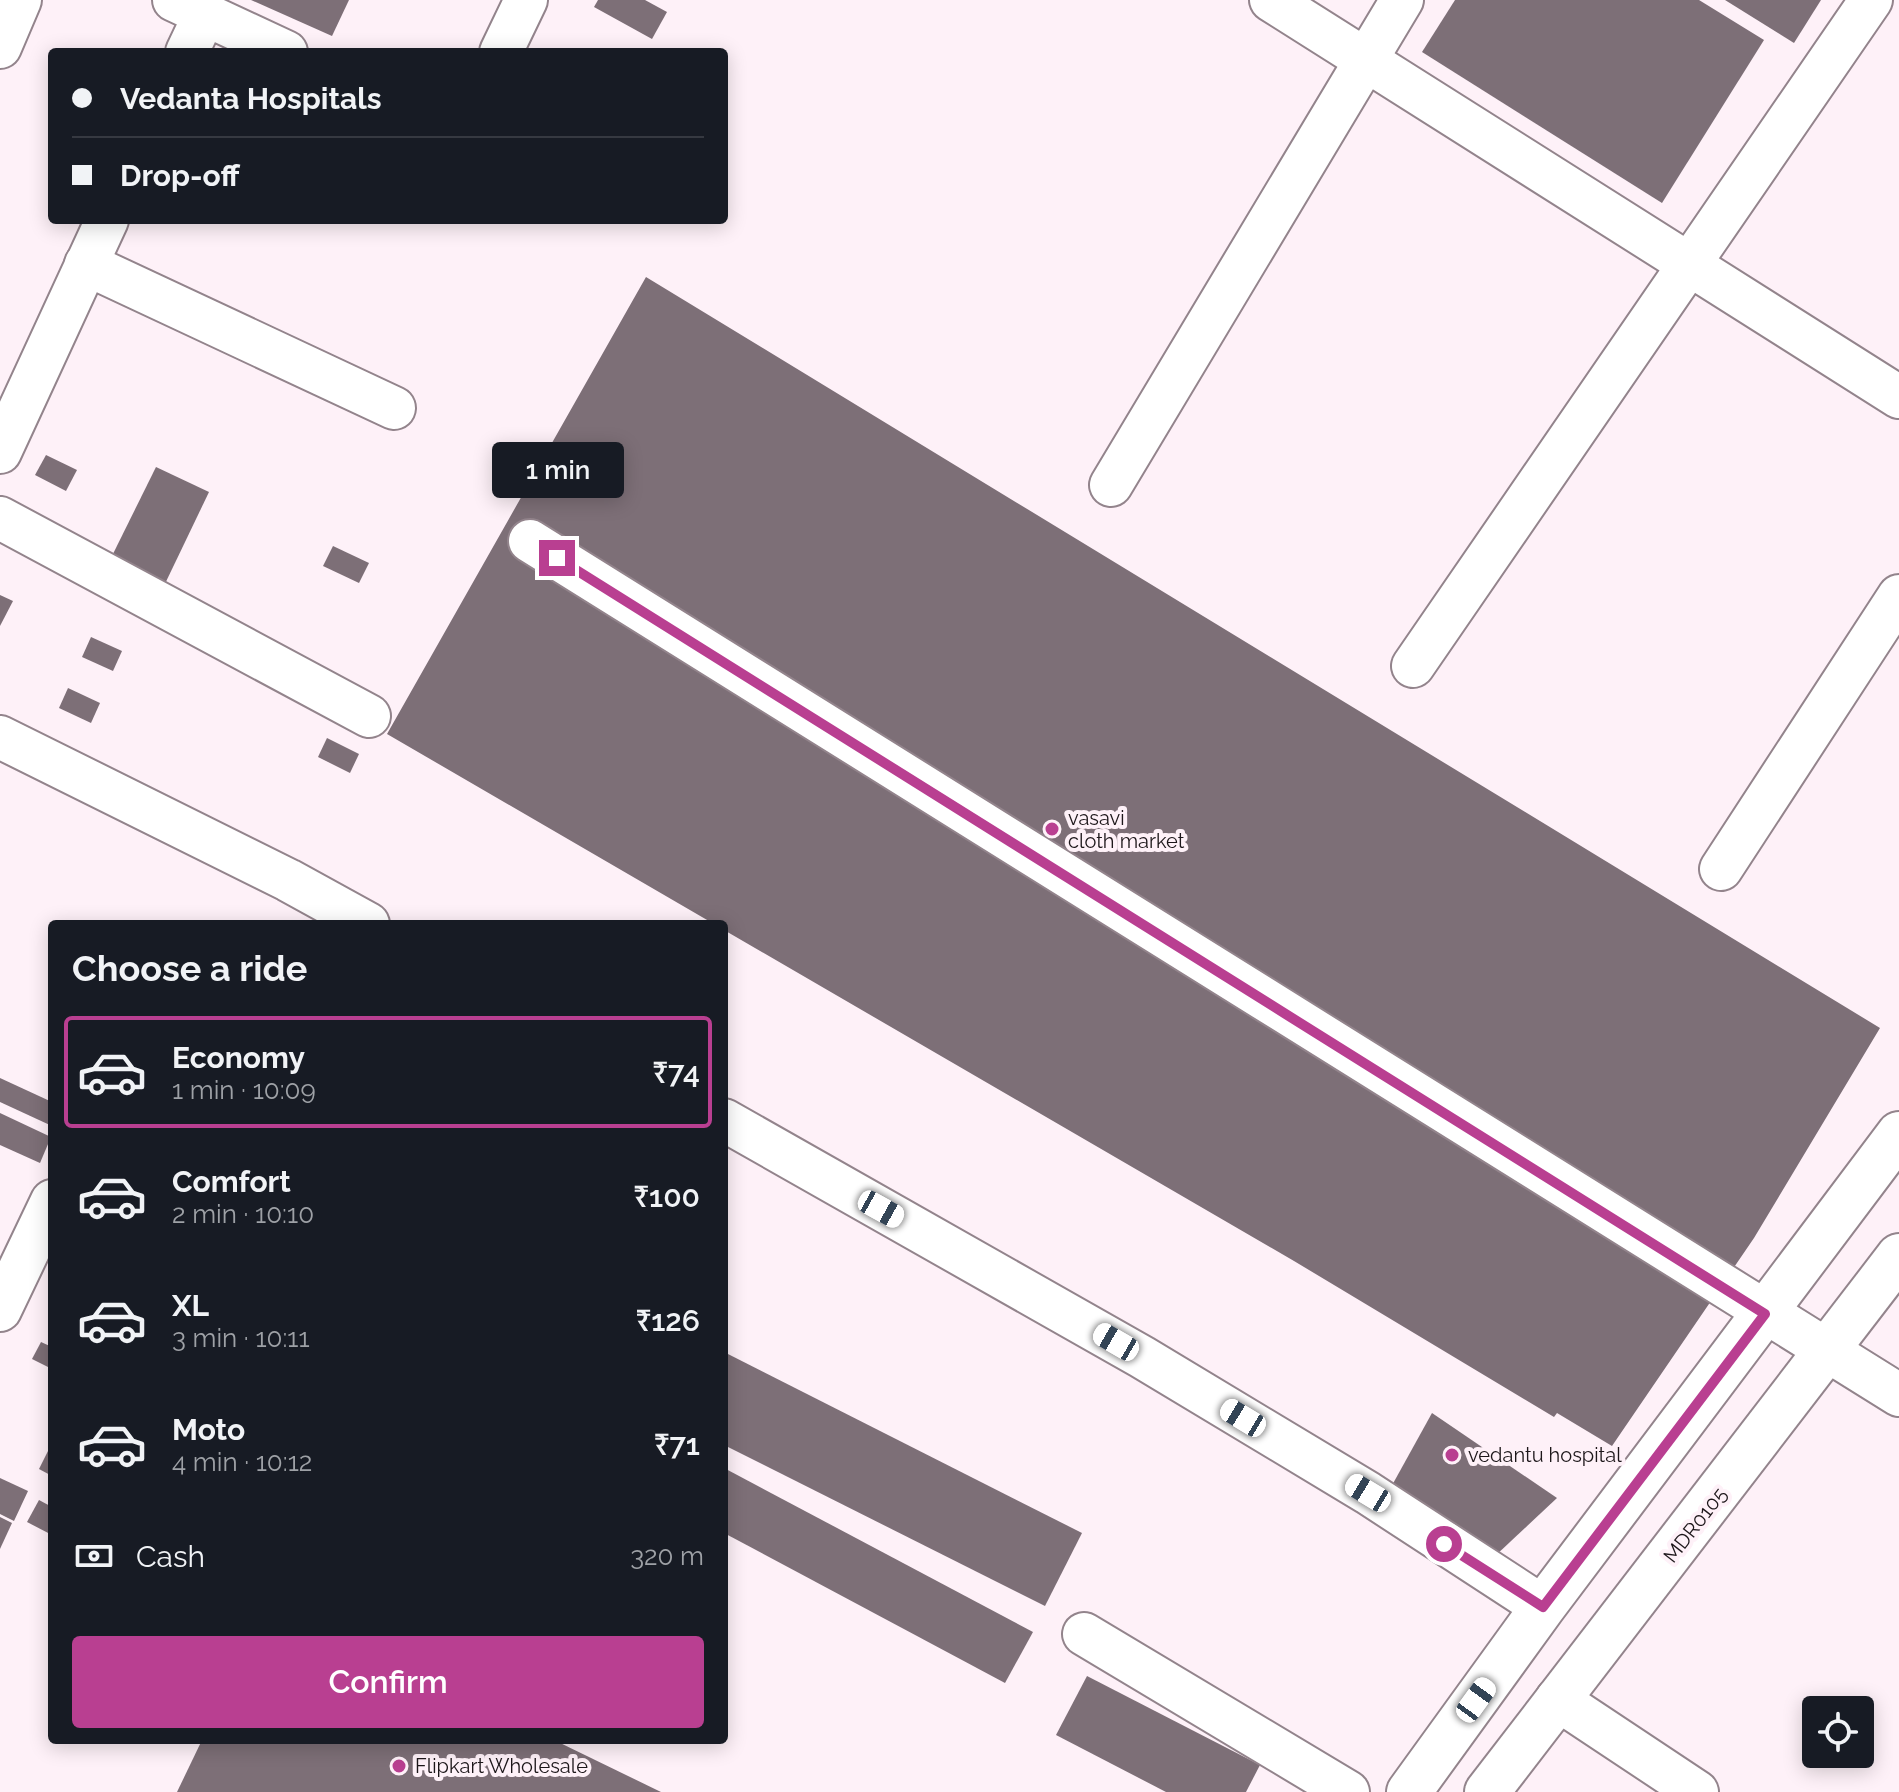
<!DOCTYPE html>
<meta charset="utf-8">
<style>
:root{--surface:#171b24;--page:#242831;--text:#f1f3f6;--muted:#9ea1a6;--line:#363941;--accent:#b93f91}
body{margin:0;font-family:Raleway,sans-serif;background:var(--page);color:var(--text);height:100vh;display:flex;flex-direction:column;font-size:30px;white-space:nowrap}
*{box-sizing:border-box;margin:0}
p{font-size:26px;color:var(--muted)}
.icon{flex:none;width:44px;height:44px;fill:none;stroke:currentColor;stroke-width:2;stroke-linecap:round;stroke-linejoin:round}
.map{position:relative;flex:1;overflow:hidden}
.sheet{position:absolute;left:48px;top:920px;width:680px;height:824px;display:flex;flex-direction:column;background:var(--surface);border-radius:8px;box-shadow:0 4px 20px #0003}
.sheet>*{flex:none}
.banner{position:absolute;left:48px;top:48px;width:680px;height:176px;border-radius:8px;box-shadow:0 4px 20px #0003;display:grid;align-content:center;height:176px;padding:0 24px;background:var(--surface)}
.buttons{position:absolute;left:1802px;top:1696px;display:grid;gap:16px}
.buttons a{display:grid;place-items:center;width:72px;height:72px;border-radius:8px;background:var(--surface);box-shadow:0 4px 20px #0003;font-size:40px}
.end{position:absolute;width:36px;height:36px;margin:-18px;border:10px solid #b93f91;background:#fff;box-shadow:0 0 0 4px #fff}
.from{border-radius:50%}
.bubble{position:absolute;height:56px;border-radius:8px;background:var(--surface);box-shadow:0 4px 20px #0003;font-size:26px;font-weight:600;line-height:56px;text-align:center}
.car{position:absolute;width:24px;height:48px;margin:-24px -12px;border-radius:10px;box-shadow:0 0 6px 2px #0007;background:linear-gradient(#fff 24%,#345 0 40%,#fff 0 76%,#345 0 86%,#fff 0)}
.banner b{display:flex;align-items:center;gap:28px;height:76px;font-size:30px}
.banner b+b{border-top:2px solid var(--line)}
.banner i{width:20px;height:20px;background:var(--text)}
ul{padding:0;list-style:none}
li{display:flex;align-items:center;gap:24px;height:112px;margin:0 16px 12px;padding:0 8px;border:4px solid transparent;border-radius:8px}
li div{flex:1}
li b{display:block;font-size:30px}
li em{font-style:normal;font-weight:600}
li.on{border-color:var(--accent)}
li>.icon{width:72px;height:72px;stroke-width:1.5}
h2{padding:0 24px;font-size:36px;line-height:96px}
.pay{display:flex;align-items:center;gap:20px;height:88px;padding:0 24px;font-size:30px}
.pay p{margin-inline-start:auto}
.button{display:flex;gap:16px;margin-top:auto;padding:16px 24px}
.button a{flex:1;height:92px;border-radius:8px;background:var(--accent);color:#fff;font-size:32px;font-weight:600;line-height:92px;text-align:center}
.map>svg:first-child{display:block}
.building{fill:#7d6f77}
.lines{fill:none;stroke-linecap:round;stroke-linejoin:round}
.minor-casing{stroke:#93848c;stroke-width:46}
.major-casing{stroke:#93848c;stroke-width:48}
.minor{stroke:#fff;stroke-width:42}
.major{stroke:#fff;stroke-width:44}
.route{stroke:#b93f91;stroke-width:10}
.poi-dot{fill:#b93f91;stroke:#fef1f8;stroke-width:3}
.labels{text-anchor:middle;stroke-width:8;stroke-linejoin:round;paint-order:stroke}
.poi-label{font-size:20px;fill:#1d171a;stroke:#fef1f8;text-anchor:start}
.street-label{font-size:20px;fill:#1d171a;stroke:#fef1f8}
</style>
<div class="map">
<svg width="1899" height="1792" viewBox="0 0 1899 1792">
<rect width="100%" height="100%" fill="#fef1f8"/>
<g class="building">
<polygon points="251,0 349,0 332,36"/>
<polygon points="598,0 645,0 667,12 652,39 594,7"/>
<polygon points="1455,0 1699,0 1764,40 1662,203 1422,52"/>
<polygon points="1725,0 1821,0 1794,43"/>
<polygon points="646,277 1880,1028 1754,1238 1612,1446 1557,1413 1554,1417 1294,1261 724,930 724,924 714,924 387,734"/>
<polygon points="46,455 77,470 66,491 35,475"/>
<polygon points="156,467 209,492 162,590 108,564"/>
<polygon points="333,546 369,563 359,583 323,566"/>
<polygon points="0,595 13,601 0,626"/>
<polygon points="91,637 122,651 113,671 82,657"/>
<polygon points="68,688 100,703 91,723 59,708"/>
<polygon points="327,738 359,754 350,773 318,757"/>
<polygon points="0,1078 52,1102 52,1126 0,1102"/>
<polygon points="0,1113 51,1137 40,1163 0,1145"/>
<polygon points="41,1342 52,1347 52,1369 32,1359"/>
<polygon points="724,1352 1082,1533 1045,1606 724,1445"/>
<polygon points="1432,1413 1557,1498 1494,1557 1385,1498"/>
<polygon points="49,1449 52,1451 52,1476 39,1469"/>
<polygon points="724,1468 1033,1632 1005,1683 724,1533"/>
<polygon points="0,1478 28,1491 14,1521 0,1514"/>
<polygon points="39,1500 52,1507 52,1535 27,1522"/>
<polygon points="0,1517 12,1523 0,1549"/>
<polygon points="1087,1676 1260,1765 1246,1792 1166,1792 1056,1735"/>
<polygon points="202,1740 554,1740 661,1792 177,1792"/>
</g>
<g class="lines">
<g class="minor-casing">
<g id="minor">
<polyline points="174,0 286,52"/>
<polyline points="1271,0 1899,397"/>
<polyline points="0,47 20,0"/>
<polyline points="187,52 205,14"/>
<polyline points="501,52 526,0"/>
<polyline points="86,264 394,408"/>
<polyline points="0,452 107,220"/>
<polyline points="1111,485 1402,0"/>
<polyline points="0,518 369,716"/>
<polyline points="530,541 1899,1395"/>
<polyline points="1413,666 1871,0"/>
<polyline points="0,737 288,880 368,924"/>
<polyline points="1721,869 1899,596"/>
<polyline points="724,1120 1142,1357 1368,1493 1543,1607"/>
<polyline points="0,1310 52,1201"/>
<polyline points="1084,1634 1348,1792"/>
<polyline points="1557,1699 1697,1792"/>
</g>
</g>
<g class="major-casing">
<g id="major">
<polyline points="1409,1792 1543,1607 1899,1134"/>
<polyline points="1487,1792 1899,1256"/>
</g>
</g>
<use href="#minor" class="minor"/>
<use href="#major" class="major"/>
</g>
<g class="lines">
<polyline class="route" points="557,558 1765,1314 1543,1607 1444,1544"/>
</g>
<g class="poi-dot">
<circle cx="1052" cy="829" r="8"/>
<circle cx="1452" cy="1455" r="8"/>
<circle cx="399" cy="1766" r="8"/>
</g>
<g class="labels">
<g class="poi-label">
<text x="1068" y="825">vasavi<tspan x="1068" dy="23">cloth market</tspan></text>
<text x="1468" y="1462">vedantu hospital</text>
<text x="415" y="1773">Flipkart Wholesale</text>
</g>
<g class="street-label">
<text transform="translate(1695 1525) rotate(-52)" y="7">MDR0105</text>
</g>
</g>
</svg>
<div class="buttons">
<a><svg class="icon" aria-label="locate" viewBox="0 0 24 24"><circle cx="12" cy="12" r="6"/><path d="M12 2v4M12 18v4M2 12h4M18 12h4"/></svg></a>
</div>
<i class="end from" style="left:1444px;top:1544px"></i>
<i class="end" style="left:557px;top:558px"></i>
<div class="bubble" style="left:492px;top:442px;width:132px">1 min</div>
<i class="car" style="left:881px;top:1209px;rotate:119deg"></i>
<i class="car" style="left:1116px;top:1342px;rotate:300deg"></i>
<i class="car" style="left:1243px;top:1418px;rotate:301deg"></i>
<i class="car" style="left:1368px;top:1493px;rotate:301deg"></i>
<i class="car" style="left:1476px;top:1700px;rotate:36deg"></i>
<div class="banner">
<b><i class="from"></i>Vedanta Hospitals</b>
<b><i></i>Drop-off</b>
</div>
<section class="sheet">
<h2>Choose a ride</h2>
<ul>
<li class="on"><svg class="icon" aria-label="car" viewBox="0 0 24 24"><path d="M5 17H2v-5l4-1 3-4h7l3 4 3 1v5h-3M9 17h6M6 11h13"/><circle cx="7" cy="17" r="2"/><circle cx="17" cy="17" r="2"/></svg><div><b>Economy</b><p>1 min · 10:09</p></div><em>₹74</em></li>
<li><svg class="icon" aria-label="car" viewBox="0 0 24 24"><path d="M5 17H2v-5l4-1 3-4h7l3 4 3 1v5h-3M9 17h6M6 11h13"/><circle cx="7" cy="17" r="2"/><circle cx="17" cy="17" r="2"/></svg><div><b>Comfort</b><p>2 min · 10:10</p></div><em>₹100</em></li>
<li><svg class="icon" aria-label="car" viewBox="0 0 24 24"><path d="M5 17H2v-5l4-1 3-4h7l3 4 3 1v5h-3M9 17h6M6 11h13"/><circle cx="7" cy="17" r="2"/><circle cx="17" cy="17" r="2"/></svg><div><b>XL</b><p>3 min · 10:11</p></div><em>₹126</em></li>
<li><svg class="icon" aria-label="car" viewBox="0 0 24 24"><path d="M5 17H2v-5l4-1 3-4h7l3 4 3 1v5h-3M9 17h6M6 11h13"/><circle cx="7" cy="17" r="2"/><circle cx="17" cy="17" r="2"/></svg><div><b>Moto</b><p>4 min · 10:12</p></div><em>₹71</em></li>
</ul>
<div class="pay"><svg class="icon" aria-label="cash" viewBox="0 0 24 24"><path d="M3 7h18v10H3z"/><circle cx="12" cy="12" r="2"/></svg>Cash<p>320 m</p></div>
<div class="button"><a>Confirm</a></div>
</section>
</div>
